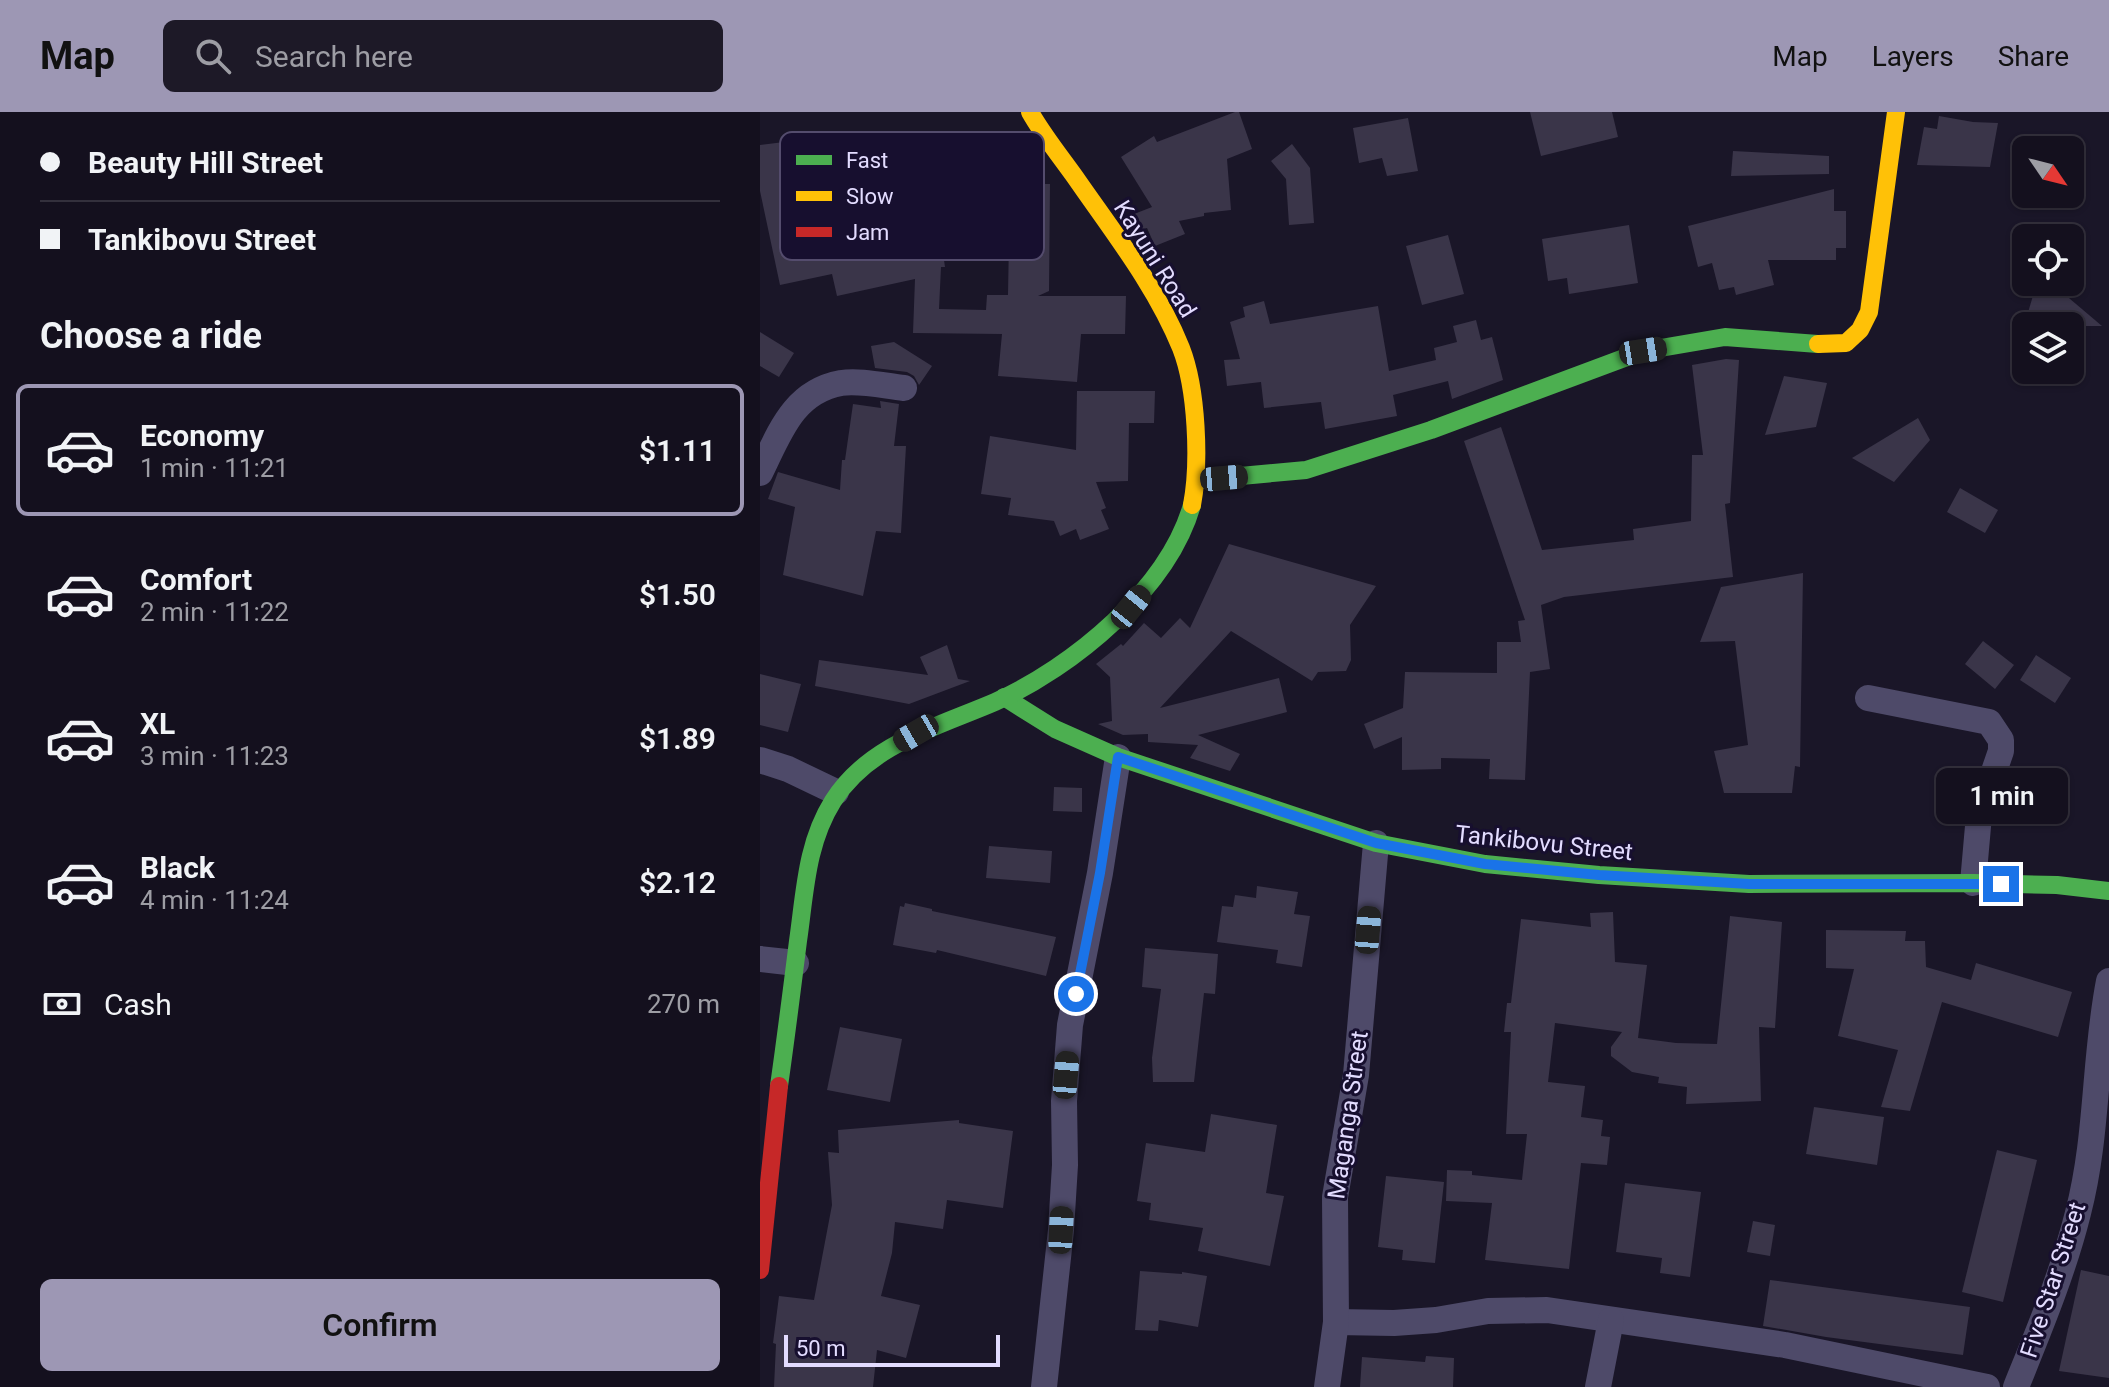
<!DOCTYPE html>
<meta charset="utf-8">
<style>
:root{--surface:#14101e;--page:#1d1927;--text:#f1f3f6;--muted:#9d9da4;--line:#33303c;--accent:#9d97b4}
body{margin:0;font-family:Roboto,sans-serif;background:var(--page);color:var(--text);height:100vh;display:flex;flex-direction:column;font-size:30px;white-space:nowrap}
*{box-sizing:border-box;margin:0}
p{font-size:26px;color:var(--muted)}
.icon{flex:none;width:44px;height:44px;fill:none;stroke:currentColor;stroke-width:2;stroke-linecap:round;stroke-linejoin:round}
.map{position:relative;flex:1;overflow:hidden}
.sheet{display:flex;flex-direction:column;background:var(--surface);width:760px}
.sheet>*{flex:none}
.top-card{display:grid;align-content:center;height:176px;padding:0 40px;background:var(--surface)}
.needle{width:52px;rotate:125deg}
.controls{position:absolute;left:1252px;top:24px;display:grid;gap:16px}
.controls a{display:grid;place-items:center;width:72px;height:72px;border-radius:12px;background:var(--surface);box-shadow:0 2px 6px #0004,0 0 0 2px var(--line);font-size:40px}
.scale{position:absolute;left:24px;bottom:20px;width:216px;box-sizing:border-box;padding-left:8px;border:4px solid #e3dcff;border-top:0;font-size:22px;line-height:28px;white-space:nowrap;color:#e3dcff;-webkit-text-stroke:6px #170f2f;paint-order:stroke}
.end{position:absolute;width:36px;height:36px;margin:-18px;border:10px solid #1a73e8;background:#fff;box-shadow:0 0 0 4px #fff}
.from{border-radius:50%}
.bubble{position:absolute;height:56px;border-radius:12px;background:var(--surface);box-shadow:0 2px 6px #0004,0 0 0 2px var(--line);font-size:26px;font-weight:600;line-height:56px;text-align:center}
.car{position:absolute;width:24px;height:48px;margin:-24px -12px;border-radius:10px;box-shadow:0 0 6px 2px #0007;background:linear-gradient(#222 24%,#8ab4d8 0 40%,#222 0 76%,#8ab4d8 0 86%,#222 0)}
.top-card b{display:flex;align-items:center;gap:28px;height:76px;font-size:30px}
.top-card b+b{border-top:2px solid var(--line)}
.top-card i{width:20px;height:20px;background:var(--text)}
ul{padding:0;list-style:none}
li{display:flex;align-items:center;gap:24px;height:132px;margin:0 16px 12px;padding:0 24px;border:4px solid transparent;border-radius:12px}
li div{flex:1}
li b{display:block;font-size:30px}
li em{font-style:normal;font-weight:600}
li.selected{border-color:var(--accent)}
li>.icon{width:72px;height:72px;stroke-width:1.5}
h2{padding:0 40px;font-size:36px;line-height:96px}
.pay{display:flex;align-items:center;gap:20px;height:88px;padding:0 40px;font-size:30px}
.pay p{margin-inline-start:auto}
.cta{display:flex;gap:16px;margin-top:auto;padding:16px 40px}
.cta a{flex:1;height:92px;border-radius:12px;background:var(--accent);color:#111;font-size:32px;font-weight:600;line-height:92px;text-align:center}
header{display:flex;align-items:center;gap:48px;box-sizing:border-box;height:112px;padding:0 40px;background:var(--accent);color:#111}
header strong{font-size:38px}
nav{display:flex;gap:44px;margin-inline-start:auto;font-size:28px}
.search{width:560px;height:72px;background:var(--page);display:flex;align-items:center;gap:20px;box-sizing:border-box;padding:0 28px;border-radius:12px;color:var(--muted);font-size:30px}
main{display:flex;flex:1;min-height:0}
.map>svg:first-child{display:block}
.building{fill:#3a3549}
.lines{fill:none;stroke-linecap:round;stroke-linejoin:round}
.street{stroke:#4e4a69;stroke-width:26}
.fast{stroke:#4caf50;stroke-width:18}
.slow{stroke:#ffc107;stroke-width:18}
.jam{stroke:#c62828;stroke-width:18}
.route{stroke:#1a73e8;stroke-width:10}
.labels{text-anchor:middle;stroke-width:6;stroke-linejoin:round;paint-order:stroke}
.street-label{font-size:24px;fill:#e3dcff;stroke:#170f2f}
.key{fill:#170f2f;stroke:#544c6d;stroke-width:2}
.key-label{font-size:22px;fill:#e3dcff}
</style>
<header>
<strong>Map</strong>
<div class="search"><svg class="icon" aria-label="search" viewBox="0 0 24 24"><circle cx="10" cy="10" r="6"/><path d="M15 15l6 6"/></svg>Search here</div>
<nav><a>Map</a><a>Layers</a><a>Share</a></nav>
</header>
<main>
<section class="sheet">
<div class="top-card">
<b><i class="from"></i>Beauty Hill Street</b>
<b><i></i>Tankibovu Street</b>
</div>
<h2>Choose a ride</h2>
<ul>
<li class="selected"><svg class="icon" aria-label="car" viewBox="0 0 24 24"><path d="M5 17H2v-5l4-1 3-4h7l3 4 3 1v5h-3M9 17h6M6 11h13"/><circle cx="7" cy="17" r="2"/><circle cx="17" cy="17" r="2"/></svg><div><b>Economy</b><p>1 min · 11:21</p></div><em>$1.11</em></li>
<li><svg class="icon" aria-label="car" viewBox="0 0 24 24"><path d="M5 17H2v-5l4-1 3-4h7l3 4 3 1v5h-3M9 17h6M6 11h13"/><circle cx="7" cy="17" r="2"/><circle cx="17" cy="17" r="2"/></svg><div><b>Comfort</b><p>2 min · 11:22</p></div><em>$1.50</em></li>
<li><svg class="icon" aria-label="car" viewBox="0 0 24 24"><path d="M5 17H2v-5l4-1 3-4h7l3 4 3 1v5h-3M9 17h6M6 11h13"/><circle cx="7" cy="17" r="2"/><circle cx="17" cy="17" r="2"/></svg><div><b>XL</b><p>3 min · 11:23</p></div><em>$1.89</em></li>
<li><svg class="icon" aria-label="car" viewBox="0 0 24 24"><path d="M5 17H2v-5l4-1 3-4h7l3 4 3 1v5h-3M9 17h6M6 11h13"/><circle cx="7" cy="17" r="2"/><circle cx="17" cy="17" r="2"/></svg><div><b>Black</b><p>4 min · 11:24</p></div><em>$2.12</em></li>
</ul>
<div class="pay"><svg class="icon" aria-label="cash" viewBox="0 0 24 24"><path d="M3 7h18v10H3z"/><circle cx="12" cy="12" r="2"/></svg>Cash<p>270 m</p></div>
<div class="cta"><a>Confirm</a></div>
</section>
<div class="map">
<svg width="1349" height="1275" viewBox="0 0 1349 1275">
<rect width="100%" height="100%" fill="#1a1628"/>
<g class="building">
<polygon points="475,0 479,0 492,37 467,47 471,98 444,101 444,104 419,109 425,122 395,134 387,116 379,118 369,104 392,95 361,45 394,24 397,30"/>
<polygon points="770,0 852,0 858,25 781,44"/>
<polygon points="1179,4 1213,10 1238,11 1230,55 1157,53 1164,15 1177,17"/>
<polygon points="648,6 658,59 627,64 622,46 599,51 593,16"/>
<polygon points="24,30 27,62 30,62 46,137 150,114 148,104 177,100 185,155 181,155 179,197 226,198 227,183 248,183 250,72 290,72 289,179 278,184 366,184 365,222 321,222 317,270 238,264 242,222 153,221 155,167 77,184 72,162 20,173 0,79 0,33"/>
<polygon points="532,32 550,56 554,111 529,113 526,67 511,49"/>
<polygon points="973,39 1069,44 1069,62 971,64"/>
<polygon points="1074,77 1074,99 1086,99 1086,136 1076,136 1076,148 1008,148 1014,173 976,183 974,175 959,178 952,151 938,155 928,114"/>
<polygon points="869,113 878,171 809,182 807,166 788,169 782,127"/>
<polygon points="688,123 704,182 662,193 646,134"/>
<polygon points="1277,170 1290,170 1342,214 1264,214"/>
<polygon points="504,189 510,212 618,194 629,259 676,248 674,236 697,230 693,214 716,208 721,228 732,225 743,268 692,287 688,269 633,283 637,304 565,317 561,290 504,296 501,270 467,274 464,248 480,247 470,210 485,205 483,195"/>
<polygon points="0,220 34,241 19,265 0,254"/>
<polygon points="134,230 172,254 159,273 154,264 147,260 115,256 111,234"/>
<polygon points="966,247 979,248 970,391 965,392 973,465 804,485 781,493 790,557 770,560 765,668 729,667 730,647 681,646 681,657 642,658 642,625 614,637 604,612 643,596 645,560 737,561 737,530 761,530 758,509 765,508 704,329 741,315 782,438 874,428 873,417 931,409 932,343 943,343 932,253"/>
<polygon points="1024,264 1067,271 1056,315 1005,323"/>
<polygon points="317,279 395,279 394,311 369,311 368,369 336,370 346,396 341,398 349,417 320,428 316,417 300,424 294,409 248,403 251,386 221,382 230,324 316,338"/>
<polygon points="120,289 139,292 134,334 146,334 141,421 116,419 103,484 23,463 35,395 8,387 18,360 80,378 82,348 85,348 93,292 121,296"/>
<polygon points="1158,306 1170,328 1134,370 1092,346"/>
<polygon points="1200,376 1238,398 1225,421 1187,400"/>
<polygon points="469,432 616,474 590,513 591,548 586,559 558,560 552,569 471,519 400,596 519,566 527,600 438,623 480,642 470,659 430,646 438,633 388,630 388,622 363,623 338,612 352,609 350,565 336,552 361,532 363,534 384,511 401,526 420,506 430,516"/>
<polygon points="1043,461 1040,655 1035,654 1032,681 964,681 954,639 988,633 975,529 940,530 961,475"/>
<polygon points="1223,529 1254,553 1235,577 1205,552"/>
<polygon points="187,533 198,567 210,569 149,592 55,574 59,548 168,563 160,545"/>
<polygon points="1276,543 1311,566 1295,591 1260,568"/>
<polygon points="0,562 41,572 28,620 0,613"/>
<polygon points="294,675 322,676 322,700 293,699"/>
<polygon points="229,734 292,739 290,771 226,766"/>
<polygon points="497,774 538,780 534,802 550,804 542,855 516,851 518,838 457,830 462,794 473,795 475,783 496,786"/>
<polygon points="145,791 172,797 172,799 296,825 286,864 177,838 176,841 133,833 140,794 144,795"/>
<polygon points="853,800 855,850 887,853 878,926 916,931 957,932 970,804 1022,810 1015,916 999,915 1001,989 926,992 927,975 898,971 899,965 872,960 851,944 851,935 862,920 795,911 788,970 825,974 821,1005 843,1008 841,1024 850,1025 847,1053 821,1051 809,1157 725,1148 732,1091 686,1089 687,1058 712,1059 712,1063 762,1068 767,1022 746,1022 751,920 744,920 747,891 751,891 761,807 831,815 830,801"/>
<polygon points="1066,818 1146,819 1145,829 1165,829 1166,855 1211,868 1216,851 1312,880 1298,925 1182,890 1150,999 1121,995 1138,938 1078,924 1094,857 1066,856"/>
<polygon points="385,836 458,842 455,882 444,881 434,970 393,970 392,946 401,877 382,875"/>
<polygon points="80,915 142,927 130,990 67,978"/>
<polygon points="1054,995 1124,1005 1117,1053 1046,1042"/>
<polygon points="451,1002 517,1013 506,1081 524,1084 510,1154 438,1139 443,1116 389,1108 391,1091 377,1089 386,1031 445,1040"/>
<polygon points="199,1008 199,1011 253,1019 243,1096 187,1088 183,1117 135,1110 132,1141 121,1184 160,1193 146,1246 117,1238 113,1275 14,1275 16,1232 13,1231 19,1184 54,1188 72,1093 68,1040 79,1041 78,1018"/>
<polygon points="1237,1038 1277,1048 1243,1190 1202,1180"/>
<polygon points="626,1064 684,1070 675,1151 642,1148 643,1138 618,1135"/>
<polygon points="865,1071 941,1080 930,1165 900,1161 902,1146 856,1140"/>
<polygon points="993,1109 1015,1113 1010,1144 987,1140"/>
<polygon points="1321,1158 1349,1164 1349,1266 1299,1259"/>
<polygon points="380,1159 422,1162 422,1160 447,1164 438,1215 399,1208 398,1219 375,1218"/>
<polygon points="1010,1168 1210,1195 1203,1243 1066,1225 1003,1214"/>
<polygon points="666,1244 694,1246 693,1275 600,1275 602,1245 665,1250"/>
</g>
<g class="lines">
<g class="street">
<path d="M0,361C19,323 32,280 81,271C100,268 125,274 144,276"/>
<polyline points="1108,586 1229,610 1241,628 1241,639 1219,703 1213,771"/>
<polyline points="0,648 28,657 76,680"/>
<polyline points="0,847 36,851"/>
<polyline points="576,1210 634,1211 676,1208 728,1199 787,1198 1025,1233 1227,1275"/>
<polyline points="284,1275 301,1118 305,1053 304,989 310,913 340,761 358,645"/>
<polyline points="567,1275 576,1210 575,1085 596,963 616,731"/>
<polyline points="838,1275 851,1208"/>
<path d="M1256,1275C1279,1218 1303,1161 1318,1101C1338,1025 1334,945 1349,869"/>
</g>
<g class="fast">
<polyline points="437,368 546,358 671,318 883,239 965,225 1058,232"/>
<polyline points="244,585 295,617 358,645 616,731 725,752 839,763 989,772 1213,771 1297,773 1349,779"/>
<path d="M19,974C26,925 32,877 38,829C45,781 46,732 73,689C109,632 177,615 235,590C313,555 408,477 432,393"/>
</g>
<g class="slow">
<path d="M270,0C283,23 300,44 315,65C353,120 396,174 421,236C437,277 440,351 432,393"/>
<polyline points="1058,232 1086,231 1100,218 1109,200 1136,0"/>
</g>
<polyline class="jam" points="0,1158 19,974"/>
</g>
<g class="lines">
<polyline class="route" points="316,882 340,761 358,645 616,731 725,752 839,763 989,772 1241,772"/>
</g>
<g class="labels">
<g class="street-label">
<text transform="translate(395 147) rotate(58)" y="8">Kayuni Road</text>
<text transform="translate(784 731) rotate(6)" y="8">Tankibovu Street</text>
<text transform="translate(588 1003) rotate(-82)" y="8">Maganga Street</text>
<text transform="translate(1293 1168) rotate(-72)" y="8">Five Star Street</text>
</g>
</g>
<rect x="20" y="20" width="264" height="128" rx="12" class="key"/>
<rect x="36" y="43" width="36" height="10" fill="#4caf50"/>
<rect x="36" y="79" width="36" height="10" fill="#ffc107"/>
<rect x="36" y="115" width="36" height="10" fill="#c62828"/>
<g class="key-label">
<text x="86" y="56">Fast</text>
<text x="86" y="92">Slow</text>
<text x="86" y="128">Jam</text>
</g>
</svg>
<div class="controls">
<a><svg class="needle" viewBox="-14 -14 28 28"><path d="M0-13l5 13h-10z" fill="#e53935"/><path d="M0 13l5-13h-10z" fill="#9d9da4"/></svg></a>
<a><svg class="icon" aria-label="locate" viewBox="0 0 24 24"><circle cx="12" cy="12" r="6"/><path d="M12 2v4M12 18v4M2 12h4M18 12h4"/></svg></a>
<a><svg class="icon" aria-label="layers" viewBox="0 0 24 24"><path d="M12 4l9 5-9 5-9-5zM3 14l9 5 9-5"/></svg></a>
</div>
<div class="scale">50 m</div>
<i class="end from" style="left:316px;top:882px"></i>
<i class="end" style="left:1241px;top:772px"></i>
<div class="bubble" style="left:1176px;top:656px;width:132px">1 min</div>
<i class="car" style="left:883px;top:239px;rotate:81deg"></i>
<i class="car" style="left:464px;top:366px;rotate:85deg"></i>
<i class="car" style="left:371px;top:495px;rotate:39deg"></i>
<i class="car" style="left:156px;top:621px;rotate:240deg"></i>
<i class="car" style="left:608px;top:818px;rotate:5deg"></i>
<i class="car" style="left:306px;top:963px;rotate:5deg"></i>
<i class="car" style="left:301px;top:1118px;rotate:3deg"></i>
</div>
</main>
